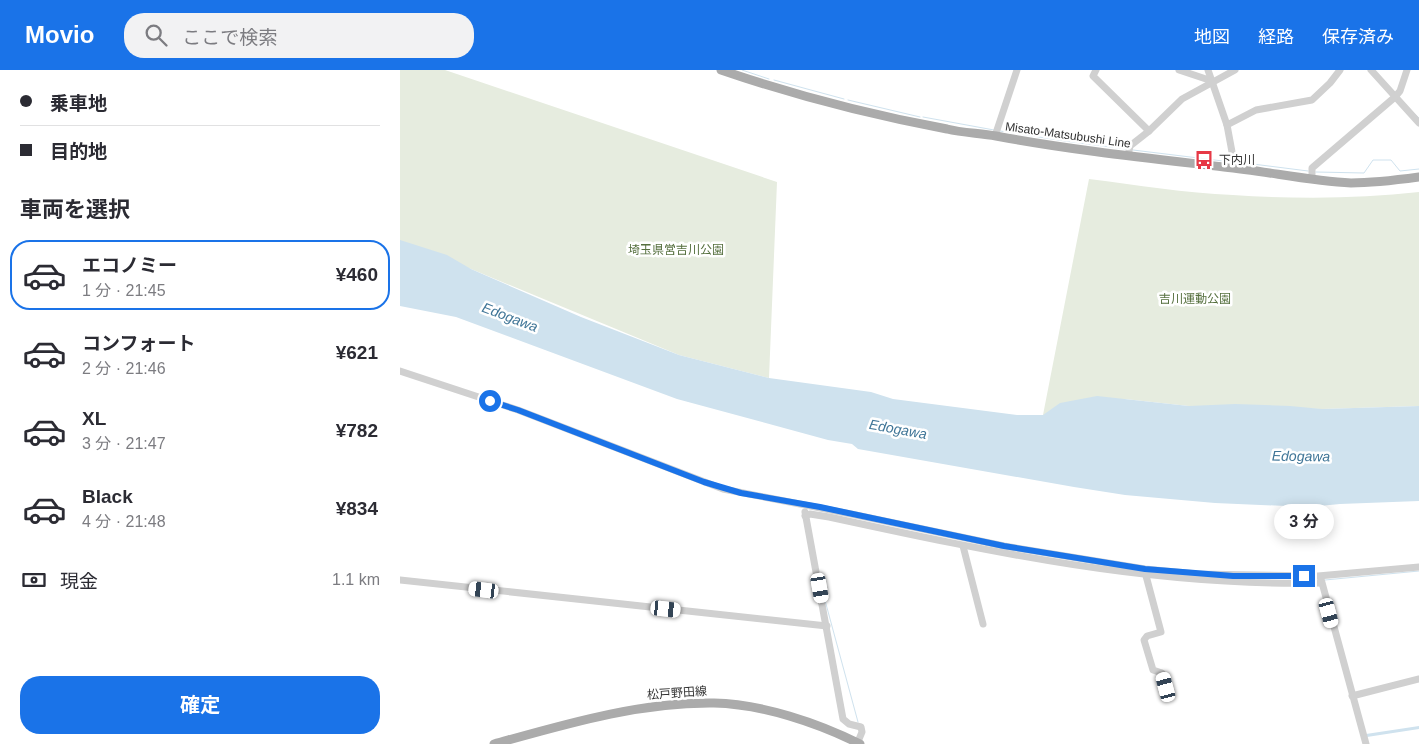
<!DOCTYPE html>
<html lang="ja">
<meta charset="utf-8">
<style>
:root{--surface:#fff;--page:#f2f2f3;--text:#2b2b33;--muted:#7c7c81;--line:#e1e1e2;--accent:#1a73e8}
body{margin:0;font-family:Arial,"Noto Sans JP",sans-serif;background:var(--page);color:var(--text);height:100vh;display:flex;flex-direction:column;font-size:19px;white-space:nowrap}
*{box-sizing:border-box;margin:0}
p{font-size:16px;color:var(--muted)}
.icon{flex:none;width:28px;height:28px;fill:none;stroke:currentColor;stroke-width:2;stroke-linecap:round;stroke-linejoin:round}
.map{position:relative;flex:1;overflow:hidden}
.details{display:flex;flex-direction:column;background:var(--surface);width:400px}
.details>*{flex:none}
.guide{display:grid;align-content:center;height:110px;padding:0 20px;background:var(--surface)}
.end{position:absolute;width:22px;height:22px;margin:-11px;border:6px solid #1a73e8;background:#fff;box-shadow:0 0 0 2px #fff}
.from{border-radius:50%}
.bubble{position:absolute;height:35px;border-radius:18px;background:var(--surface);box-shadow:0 2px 12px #0003;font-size:16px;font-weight:700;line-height:35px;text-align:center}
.car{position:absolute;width:15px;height:30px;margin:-15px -8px;border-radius:6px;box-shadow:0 0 4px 1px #0007;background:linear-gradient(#fff 24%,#345 0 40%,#fff 0 76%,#345 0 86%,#fff 0)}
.guide b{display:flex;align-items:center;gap:18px;height:48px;font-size:19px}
.guide b+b{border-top:1px solid var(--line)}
.guide i{width:12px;height:12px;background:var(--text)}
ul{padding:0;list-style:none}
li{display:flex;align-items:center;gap:15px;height:70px;margin:0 10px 8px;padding:0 10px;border:2px solid transparent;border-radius:20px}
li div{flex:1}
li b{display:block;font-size:19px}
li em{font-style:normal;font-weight:700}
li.current{border-color:var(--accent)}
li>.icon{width:45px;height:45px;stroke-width:1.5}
h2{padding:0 20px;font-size:22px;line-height:60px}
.pay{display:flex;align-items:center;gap:12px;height:55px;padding:0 20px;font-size:19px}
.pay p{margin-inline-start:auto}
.primary-button{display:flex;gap:10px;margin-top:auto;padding:10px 20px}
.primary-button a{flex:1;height:58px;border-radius:20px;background:var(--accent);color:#fff;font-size:20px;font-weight:700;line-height:58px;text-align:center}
header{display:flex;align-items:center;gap:30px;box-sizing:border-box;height:70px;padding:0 25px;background:var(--accent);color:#fff}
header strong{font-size:24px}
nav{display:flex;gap:28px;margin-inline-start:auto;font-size:18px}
.search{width:350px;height:45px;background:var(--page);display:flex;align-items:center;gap:12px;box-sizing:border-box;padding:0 18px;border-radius:20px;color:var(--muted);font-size:19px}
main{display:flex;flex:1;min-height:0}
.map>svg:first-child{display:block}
.green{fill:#e6ecdf}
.water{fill:#cfe2ee}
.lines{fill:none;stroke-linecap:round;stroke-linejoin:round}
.stream{stroke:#cfe2ee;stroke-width:1}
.minor{stroke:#d0d0d0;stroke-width:7}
.major{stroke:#ababab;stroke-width:9}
.route{stroke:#1a73e8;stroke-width:6}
.labels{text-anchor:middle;stroke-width:5;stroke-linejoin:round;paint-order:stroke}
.street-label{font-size:12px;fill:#333;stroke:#fff}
.poi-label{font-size:12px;fill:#333;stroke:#fff;text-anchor:start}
.park-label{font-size:12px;fill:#56703f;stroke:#fff}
.water-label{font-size:14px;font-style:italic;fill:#3f7597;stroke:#fff}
</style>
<header>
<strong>Movio</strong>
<div class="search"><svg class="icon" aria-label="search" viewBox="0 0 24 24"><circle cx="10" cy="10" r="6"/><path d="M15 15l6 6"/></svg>ここで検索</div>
<nav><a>地図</a><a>経路</a><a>保存済み</a></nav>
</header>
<main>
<section class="details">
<div class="guide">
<b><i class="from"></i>乗車地</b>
<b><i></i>目的地</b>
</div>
<h2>車両を選択</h2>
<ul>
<li class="current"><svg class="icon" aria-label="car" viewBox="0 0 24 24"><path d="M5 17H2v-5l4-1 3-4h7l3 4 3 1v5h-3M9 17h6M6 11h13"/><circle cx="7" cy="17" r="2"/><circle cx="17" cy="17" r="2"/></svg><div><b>エコノミー</b><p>1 分 · 21:45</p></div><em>¥460</em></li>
<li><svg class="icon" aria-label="car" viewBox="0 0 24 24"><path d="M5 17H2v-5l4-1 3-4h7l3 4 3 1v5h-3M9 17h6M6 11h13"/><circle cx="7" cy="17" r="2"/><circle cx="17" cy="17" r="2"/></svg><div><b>コンフォート</b><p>2 分 · 21:46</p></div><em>¥621</em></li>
<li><svg class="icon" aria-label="car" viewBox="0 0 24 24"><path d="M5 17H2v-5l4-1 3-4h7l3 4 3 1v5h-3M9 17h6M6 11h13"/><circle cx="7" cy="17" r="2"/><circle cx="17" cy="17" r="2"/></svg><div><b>XL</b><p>3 分 · 21:47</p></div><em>¥782</em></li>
<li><svg class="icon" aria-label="car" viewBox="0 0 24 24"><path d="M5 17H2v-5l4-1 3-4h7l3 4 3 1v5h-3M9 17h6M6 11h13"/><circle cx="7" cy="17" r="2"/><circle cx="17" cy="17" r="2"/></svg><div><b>Black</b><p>4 分 · 21:48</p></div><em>¥834</em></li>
</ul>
<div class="pay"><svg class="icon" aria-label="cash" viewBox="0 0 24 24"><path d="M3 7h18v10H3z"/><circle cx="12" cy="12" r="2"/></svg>現金<p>1.1 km</p></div>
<div class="primary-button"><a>確定</a></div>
</section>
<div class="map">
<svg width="1019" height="674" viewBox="0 0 1019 674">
<rect width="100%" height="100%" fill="#fff"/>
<g class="green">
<polygon points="0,0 45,0 377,112 369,308 279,285 71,199 0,173"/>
<path d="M689,109C737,115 785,123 833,125C894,129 958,129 1019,122V336L922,339L789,336L725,329L643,345Z"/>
</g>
<g class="water">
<polygon points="0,170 47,185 71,199 181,247 279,285 369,308 471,322 493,329 617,345 643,345 660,333 697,326 789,336 835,334 890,336 922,339 1019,336 1019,431 940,434 909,437 815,433 725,425 674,417 458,379 452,374 428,370 277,329 56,247 0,236"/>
<polygon points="1019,656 1019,659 967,667 966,664"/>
</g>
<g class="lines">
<g class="stream">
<polyline points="342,0 369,9"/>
<polyline points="374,10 444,29"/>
<polyline points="448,30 520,47"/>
<polyline points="1014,43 1019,48"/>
<polyline points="523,47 594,60"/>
<polyline points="600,61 665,71 726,79"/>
<polyline points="733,80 831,92"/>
<polyline points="837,92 908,101"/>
<polyline points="916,102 964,103 973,90 991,90 1000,101 1019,99"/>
<polyline points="925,510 1019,501"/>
<polyline points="423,523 458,652"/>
</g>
<g class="minor">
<polyline points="696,0 693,6 749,61"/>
<polyline points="779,0 812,11"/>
<polyline points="808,0 827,55 835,98"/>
<polyline points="971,0 1019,53"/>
<polyline points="827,55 856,40 912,30 930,13 940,0"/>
<polyline points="595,66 617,0"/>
<polyline points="728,86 730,76 749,61 782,29 835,0"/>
<polyline points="912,109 912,98 995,27 1000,21 1007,0"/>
<polyline points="0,301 118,340 323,419 451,444 604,476 745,499 797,504 918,506 1019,497"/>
<polyline points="405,442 443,649 449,654 461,657 462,662 457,674"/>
<path d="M405,446L410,444L429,447C591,482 754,517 921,513"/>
<polyline points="563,476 583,554"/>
<polyline points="745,502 761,562 747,566 744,570 753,600 762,603 766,617"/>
<polyline points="921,509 966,674"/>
<polyline points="0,510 427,556"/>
<polyline points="952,626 1019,609"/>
</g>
<g class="major">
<path d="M321,0C394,25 471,45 547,59C563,63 580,63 596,66C671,80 747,88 824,97C866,101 909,111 951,113C974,113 997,110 1019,107"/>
<path d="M94,674C166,654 239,632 314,633C362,634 418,653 460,674"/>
</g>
</g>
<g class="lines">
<polyline class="route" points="90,331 118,340 304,412 341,423 420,437 604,476 745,499 833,506 904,506"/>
</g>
<defs>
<g id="bus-bare" transform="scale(1.5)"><path d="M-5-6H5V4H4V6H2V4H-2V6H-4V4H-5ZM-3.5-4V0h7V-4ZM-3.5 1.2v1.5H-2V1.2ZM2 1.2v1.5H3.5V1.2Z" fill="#e63946" stroke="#fff" stroke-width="2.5" paint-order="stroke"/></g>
</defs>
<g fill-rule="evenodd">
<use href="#bus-bare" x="804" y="90"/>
</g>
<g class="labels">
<g class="street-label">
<text transform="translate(668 65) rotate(8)" y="4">Misato-Matsubushi Line</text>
<text transform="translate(277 623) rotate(-4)" y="4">松戸野田線</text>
</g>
<g class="poi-label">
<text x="819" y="94">下内川</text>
</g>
<g class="park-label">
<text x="276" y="184">埼玉県営吉川公園</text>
<text x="795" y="233">吉川運動公園</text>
</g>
<g class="water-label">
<text transform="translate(110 247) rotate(21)" y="5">Edogawa</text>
<text transform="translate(498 359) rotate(10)" y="5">Edogawa</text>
<text transform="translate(901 386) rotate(1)" y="5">Edogawa</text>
</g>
</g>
</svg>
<i class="end from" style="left:90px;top:331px"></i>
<i class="end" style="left:904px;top:506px"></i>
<div class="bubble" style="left:874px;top:434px;width:60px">3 分</div>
<i class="car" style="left:420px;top:518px;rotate:170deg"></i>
<i class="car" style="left:84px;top:520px;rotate:277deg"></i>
<i class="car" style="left:266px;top:539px;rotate:96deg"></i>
<i class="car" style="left:929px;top:543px;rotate:165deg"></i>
<i class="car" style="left:766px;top:617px;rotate:345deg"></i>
</div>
</main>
